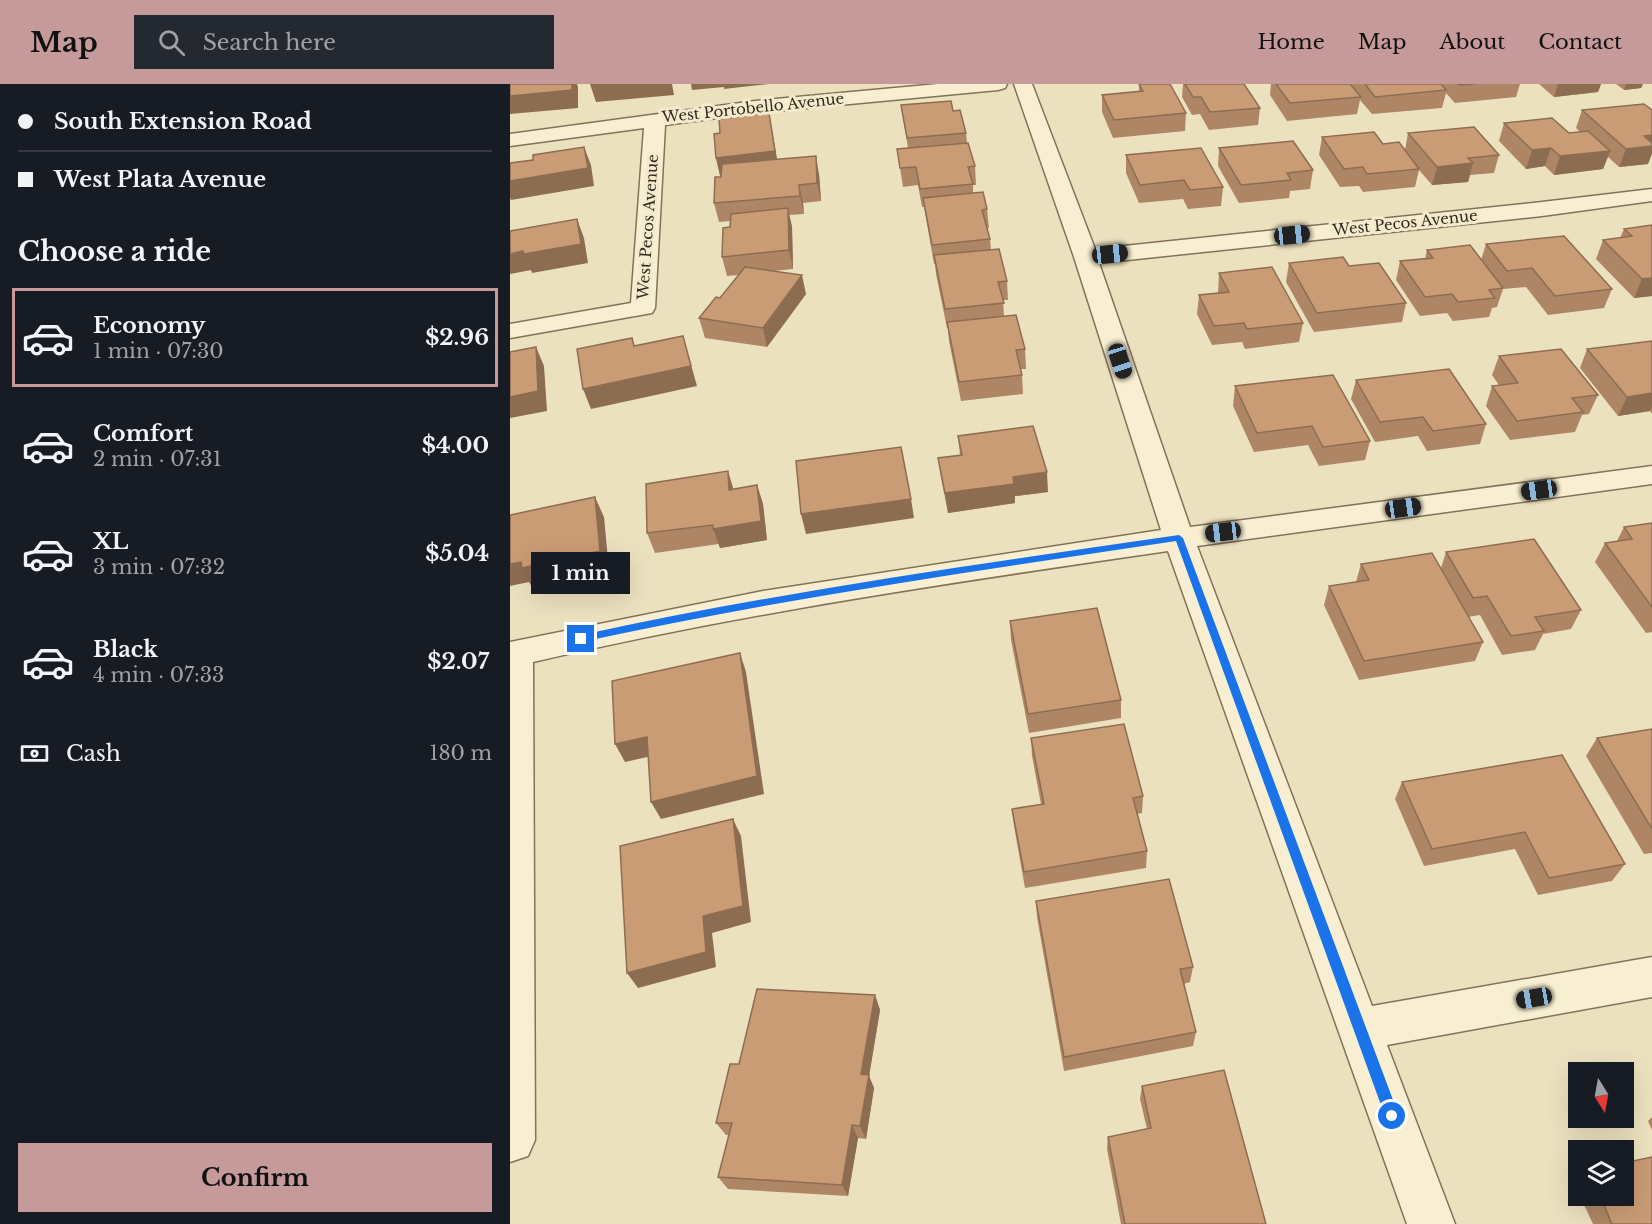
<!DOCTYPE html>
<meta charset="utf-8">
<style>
:root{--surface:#171b24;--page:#242831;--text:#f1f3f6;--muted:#9ea1a6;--line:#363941;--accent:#c69a9a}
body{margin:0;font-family:"Libre Baskerville",serif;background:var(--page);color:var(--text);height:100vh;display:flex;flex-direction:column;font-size:22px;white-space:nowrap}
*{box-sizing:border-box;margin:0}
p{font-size:20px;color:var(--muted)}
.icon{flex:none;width:33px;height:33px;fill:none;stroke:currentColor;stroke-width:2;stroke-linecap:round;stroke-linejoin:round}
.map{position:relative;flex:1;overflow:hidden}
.sheet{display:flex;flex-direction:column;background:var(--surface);width:510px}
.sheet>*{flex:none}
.guide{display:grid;align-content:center;height:132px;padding:0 18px;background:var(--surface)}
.needle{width:39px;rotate:169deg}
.fabs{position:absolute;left:1058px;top:978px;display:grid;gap:12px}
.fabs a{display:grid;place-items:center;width:66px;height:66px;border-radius:0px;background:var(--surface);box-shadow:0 6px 24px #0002;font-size:30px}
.end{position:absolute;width:27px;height:27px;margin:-14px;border:8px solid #1a73e8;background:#fff;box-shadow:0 0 0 3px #fff}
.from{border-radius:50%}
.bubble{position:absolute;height:42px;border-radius:0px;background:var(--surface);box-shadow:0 6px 24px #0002;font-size:20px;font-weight:700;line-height:42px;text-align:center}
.car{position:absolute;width:18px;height:36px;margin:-18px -9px;border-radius:8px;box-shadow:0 0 4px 2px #0007;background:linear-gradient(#222 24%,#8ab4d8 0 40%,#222 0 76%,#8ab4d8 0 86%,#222 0)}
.guide b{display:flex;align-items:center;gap:21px;height:57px;font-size:22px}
.guide b+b{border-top:2px solid var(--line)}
.guide i{width:15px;height:15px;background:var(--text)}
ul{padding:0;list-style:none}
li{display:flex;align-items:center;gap:18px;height:99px;margin:0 12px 9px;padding:0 6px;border:3px solid transparent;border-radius:0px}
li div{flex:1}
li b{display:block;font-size:22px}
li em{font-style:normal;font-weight:700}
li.selected{border-color:var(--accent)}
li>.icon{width:54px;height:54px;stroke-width:1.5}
h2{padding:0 18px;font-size:27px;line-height:72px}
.pay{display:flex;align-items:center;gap:15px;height:66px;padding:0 18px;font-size:22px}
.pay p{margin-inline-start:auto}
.button{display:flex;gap:12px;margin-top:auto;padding:12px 18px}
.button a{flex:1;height:69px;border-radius:0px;background:var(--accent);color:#111;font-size:24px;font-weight:700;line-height:69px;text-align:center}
header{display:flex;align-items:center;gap:36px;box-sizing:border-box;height:84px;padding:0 30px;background:var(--accent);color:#111}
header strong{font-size:28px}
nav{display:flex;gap:33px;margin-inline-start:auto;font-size:21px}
.search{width:420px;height:54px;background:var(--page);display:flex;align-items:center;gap:15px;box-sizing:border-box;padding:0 21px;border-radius:0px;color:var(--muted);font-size:22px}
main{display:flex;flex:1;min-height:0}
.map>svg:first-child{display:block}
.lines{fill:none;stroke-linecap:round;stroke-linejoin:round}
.minor-casing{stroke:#847258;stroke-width:3}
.minor{fill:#f8eed1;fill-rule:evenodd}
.wall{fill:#ae8665}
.shaded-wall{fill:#8d6d52}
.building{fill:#ca9c75;stroke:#8d6d52;stroke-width:1.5}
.route{fill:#1a73e8}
.labels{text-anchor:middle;stroke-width:6;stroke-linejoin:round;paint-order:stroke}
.far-street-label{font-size:15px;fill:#34291c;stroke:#f4ebce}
</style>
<header>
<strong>Map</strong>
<div class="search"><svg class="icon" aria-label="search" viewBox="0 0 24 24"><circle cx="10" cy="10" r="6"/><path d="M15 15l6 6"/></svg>Search here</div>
<nav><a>Home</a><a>Map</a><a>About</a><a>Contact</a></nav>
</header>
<main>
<section class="sheet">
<div class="guide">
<b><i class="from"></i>South Extension Road</b>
<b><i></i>West Plata Avenue</b>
</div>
<h2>Choose a ride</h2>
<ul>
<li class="selected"><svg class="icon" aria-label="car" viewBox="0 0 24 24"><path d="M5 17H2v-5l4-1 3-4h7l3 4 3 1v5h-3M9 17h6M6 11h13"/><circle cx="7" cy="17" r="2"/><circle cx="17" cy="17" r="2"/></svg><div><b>Economy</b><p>1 min · 07:30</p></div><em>$2.96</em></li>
<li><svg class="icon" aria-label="car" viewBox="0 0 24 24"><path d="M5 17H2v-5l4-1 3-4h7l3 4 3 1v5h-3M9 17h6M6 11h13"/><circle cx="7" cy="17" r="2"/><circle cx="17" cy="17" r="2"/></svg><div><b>Comfort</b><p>2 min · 07:31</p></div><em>$4.00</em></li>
<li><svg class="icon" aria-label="car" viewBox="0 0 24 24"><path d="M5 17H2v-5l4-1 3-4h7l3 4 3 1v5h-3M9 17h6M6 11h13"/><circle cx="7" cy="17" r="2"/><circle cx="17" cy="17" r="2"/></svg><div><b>XL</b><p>3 min · 07:32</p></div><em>$5.04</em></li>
<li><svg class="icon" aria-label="car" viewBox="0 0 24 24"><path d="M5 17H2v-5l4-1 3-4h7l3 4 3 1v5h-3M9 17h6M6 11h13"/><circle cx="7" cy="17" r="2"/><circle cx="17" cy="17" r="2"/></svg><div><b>Black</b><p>4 min · 07:33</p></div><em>$2.07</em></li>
</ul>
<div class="pay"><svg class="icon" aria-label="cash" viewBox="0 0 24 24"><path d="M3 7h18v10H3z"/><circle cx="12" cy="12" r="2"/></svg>Cash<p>180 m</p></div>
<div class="button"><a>Confirm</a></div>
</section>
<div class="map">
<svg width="1142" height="1140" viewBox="0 0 1142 1140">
<rect width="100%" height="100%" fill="#ece1bf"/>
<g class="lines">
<g class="minor-casing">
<g id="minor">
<polygon points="428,0 497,0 495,4 488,6 245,29 155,41 145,224 142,229 0,254 0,240 121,219 134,44 0,62 0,50 245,17"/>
<path d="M504,0H522L585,165L1032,118L1142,105V117L1032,132L589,179L680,443L1142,382V400L687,462L862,922L1142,873V913L877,961L945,1140H897L658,467C445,498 232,529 23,578L25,1056L18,1072L0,1078V558L253,507L651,446L564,173Z"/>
</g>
</g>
<use href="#minor" class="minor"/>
</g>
<g class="wall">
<polygon points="629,0 676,29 675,47 603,54 592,28 592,11 629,8"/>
<polygon points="673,0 734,0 750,24 748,41 699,46 690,30 682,31 672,13"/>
<polygon points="761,0 1010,0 1006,13 945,19 936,9 932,24 862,30 850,16 847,30 777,37 760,11"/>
<polygon points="1029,0 1091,0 1088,8 1044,13"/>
<polygon points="1106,0 1133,0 1131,4 1114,6"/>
<polygon points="391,21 443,27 456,49 457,59 465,82 466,101 463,101 463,109 477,125 479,144 477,144 480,155 481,166 497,197 498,216 493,216 494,232 515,265 516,285 511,285 512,291 513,310 451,317 439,257 438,244 437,244 426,190 425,180 424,180 414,123 412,123 408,101 393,103 387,65 398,64"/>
<polygon points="1072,26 1138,80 1109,83 1098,73 1093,85 1044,91 1035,82 1016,85 989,57 994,39 1059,49 1070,48 1066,44"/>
<polygon points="259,29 267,76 309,90 311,117 293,119 294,130 279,131 282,143 283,185 264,187 296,210 257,263 195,254 189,234 210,214 229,191 217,192 212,173 220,143 220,137 209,138 204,119 211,93 206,74 210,49"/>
<polygon points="898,49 989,71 984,89 960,91 958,98 922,101 909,86 905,103 853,108 849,102 830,103 809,71 812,53 873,60 895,66"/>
<polygon points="709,64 803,86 800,105 780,107 779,114 729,119 708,82"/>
<polygon points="616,71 713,103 711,122 678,125 673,115 629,119 616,89"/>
<polygon points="1142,141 1142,212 1124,214 1086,175 1093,156 1110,154 1114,145"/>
<polygon points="976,160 1102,205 1094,224 1038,231 1016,203 993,205 987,223 982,224 979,233 943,237 937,229 910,232 886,196 890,177 915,175 917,166 971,176"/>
<polygon points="779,179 839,182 896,219 892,238 804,248 776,198"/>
<polygon points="709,189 793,239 789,258 735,265 732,258 702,261 687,230 689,211 708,209"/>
<polygon points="1142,257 1142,330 1140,327 1108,332 1070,284 1077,265"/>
<polygon points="989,272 1088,311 1079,330 1072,331 1065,348 1000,356 976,322 982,302 989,301 982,291"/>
<polygon points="846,296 976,340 970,360 917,367 908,352 865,358 841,315"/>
<polygon points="725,302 860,357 855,376 809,382 798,361 744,368 723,322"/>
<polygon points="448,352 538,408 505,412 505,419 438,429 431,394 428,374 450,371"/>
<polygon points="247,401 253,420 257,456 210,464 209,460 145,469 137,449 223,405"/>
<polygon points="1142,439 1142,548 1136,549 1085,478 1095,459 1107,457 1114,443"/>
<polygon points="936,468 1071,526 1061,545 1033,550 1025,566 992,571 970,531 958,533 973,558 965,577 849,596 814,521 819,502 846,498 851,480 931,484"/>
<polygon points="500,537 611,616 611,634 519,649 501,556"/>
<polygon points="1142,645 1142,769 1134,770 1076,672 1087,654"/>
<polygon points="521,654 633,712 632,729 627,730 637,767 636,784 515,804 504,742 502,725 531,720 522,672"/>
<polygon points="892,698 1115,780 1102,797 1028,811 1005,765 914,782 885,715"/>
<polygon points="526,817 683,883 680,898 674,900 686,948 683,962 554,987 527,833"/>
<polygon points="365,911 370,926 359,992 364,1004 356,1055 348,1054 338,1112 218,1105 208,1093 219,1051 216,1051 206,1039 229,980"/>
<polygon points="632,1002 756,1140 611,1140 597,1065 598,1053 637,1045 630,1015"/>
<polygon points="1142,1033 1142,1046 1138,1037"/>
<polygon points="1068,1095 1068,1107 1064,1098"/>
<polygon points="1070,1112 1113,1112 1142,1140 1083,1140"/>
</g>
<g class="shaded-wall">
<polygon points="62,0 67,0 68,3 68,24 0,30 0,12"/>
<polygon points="80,0 162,0 164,11 86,18"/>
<polygon points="181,0 259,0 214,5 214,3 182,6"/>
<polygon points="1048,0 1091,0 1088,8 1044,13"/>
<polygon points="1116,0 1133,0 1131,4 1114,6"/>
<polygon points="259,29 269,86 210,92 206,74"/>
<polygon points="1142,51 1142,70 1138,80 1109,83 1116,65 1134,52"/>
<polygon points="74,63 81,81 84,102 1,116 0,114 0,97"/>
<polygon points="1041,64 1035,82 1016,85 1022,66"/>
<polygon points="1100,67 1093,85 1044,91 1050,72"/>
<polygon points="306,72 309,90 311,117 307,99"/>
<polygon points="963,79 958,98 922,101 927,83"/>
<polygon points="289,101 293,119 294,130 290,112"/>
<polygon points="278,124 282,143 283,185 279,166"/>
<polygon points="67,135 74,154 78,179 22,189 21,186 0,190 0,170"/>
<polygon points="292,191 296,210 257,263 253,244"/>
<polygon points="1142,194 1142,212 1124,214 1132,195"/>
<polygon points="173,252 187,302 81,325 73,305"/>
<polygon points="26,263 34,282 37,327 0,334 0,313"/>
<polygon points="1142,309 1142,323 1140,327 1108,332 1117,313"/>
<polygon points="218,387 224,407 219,406"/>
<polygon points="537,388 538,408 505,412 505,419 438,429 435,409 503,393"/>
<polygon points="247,401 253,420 257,456 210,464 203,445"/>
<polygon points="85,413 94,433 99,486 22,503 19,498 0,502 0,480"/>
<polygon points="401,415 404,434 296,450 291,430"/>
<polygon points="230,569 236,588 254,710 151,735 141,718"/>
<polygon points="137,653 146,671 115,678 105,660"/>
<polygon points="223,735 231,752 241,838 202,849 206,883 128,904 117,889 193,832"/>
<polygon points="365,911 370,926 359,992 364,1004 356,1055 350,1042 351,990"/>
<polygon points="342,1041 348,1054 338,1112 332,1101"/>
</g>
<g class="building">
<polygon points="0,0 62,0 62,6 0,12"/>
<polygon points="629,0 660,0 676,29 604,36 592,11 633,7"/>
<polygon points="675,0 734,0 750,24 700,28 691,13 683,13"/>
<polygon points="766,0 840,0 851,13 780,19"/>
<polygon points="855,0 931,0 936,6 865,13"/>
<polygon points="948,0 965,0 950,1"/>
<polygon points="441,17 443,27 450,26 456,49 397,54 391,21"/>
<polygon points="1134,20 1142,26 1142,51 1134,52 1142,59 1142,62 1116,65 1072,26"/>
<polygon points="259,29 265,67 206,74 204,50 210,49 209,35"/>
<polygon points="1042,34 1059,49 1078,47 1100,67 1050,72 1041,64 1022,66 994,39"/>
<polygon points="964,43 989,71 958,74 963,79 927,83 898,49"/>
<polygon points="864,48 873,60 889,58 909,85 857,90 853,83 834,85 812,53"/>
<polygon points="783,57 803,86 777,89 781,96 731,101 709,64"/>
<polygon points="458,59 465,82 458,83 463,100 410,105 406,83 390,84 387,65"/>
<polygon points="74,63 78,84 0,97 0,79 23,76 23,71"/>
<polygon points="691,64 713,103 680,106 674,96 630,101 616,71"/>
<polygon points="306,72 307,99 289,101 290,112 204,119 205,93 211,93 212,80"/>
<polygon points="473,108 477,125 472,126 480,155 422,161 413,114"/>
<polygon points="278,124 279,166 212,173 213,144 220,143 221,130"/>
<polygon points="67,135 71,160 14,170 13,167 0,170 0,147"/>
<polygon points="1142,141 1142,194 1132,195 1093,156 1122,152 1114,145"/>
<polygon points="1054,152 1102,205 1045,212 1022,184 997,187 976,160"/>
<polygon points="960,161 993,204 979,206 985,214 948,218 942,210 915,213 890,177 923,174 917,166"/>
<polygon points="489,165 497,197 488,198 494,219 435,225 424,171"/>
<polygon points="833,173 839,182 869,179 896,219 807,229 779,179"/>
<polygon points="235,183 292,191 253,244 189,234 206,213 210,214"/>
<polygon points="762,183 793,239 737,245 734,239 704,242 689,211 719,208 709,189"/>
<polygon points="506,231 515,265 506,266 512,291 449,298 437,238"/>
<polygon points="173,252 181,282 73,305 67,265 122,254 124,262"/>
<polygon points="1142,257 1142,309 1117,313 1077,265"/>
<polygon points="26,263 28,307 0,313 0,268"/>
<polygon points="1051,265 1088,311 1062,314 1073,328 1007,337 982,302 1008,299 989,272"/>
<polygon points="939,285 976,340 923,347 913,333 870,338 846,296"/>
<polygon points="823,291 860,357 813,363 802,342 747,349 725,302"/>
<polygon points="523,342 537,388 503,393 504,400 435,409 428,374 452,371 448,352"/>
<polygon points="391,363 401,415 291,430 286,377"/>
<polygon points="218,387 219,406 247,401 251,437 203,445 203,441 137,449 136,400"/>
<polygon points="85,413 90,467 12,484 11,478 0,480 0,431"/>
<polygon points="1142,439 1142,523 1095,459 1122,455 1114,443"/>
<polygon points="1024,455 1071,526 1025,533 1034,547 1001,552 977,512 963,514 936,468"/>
<polygon points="922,469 973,558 854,577 819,502 859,496 851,480"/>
<polygon points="587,524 611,616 518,630 500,537"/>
<polygon points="230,569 247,692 141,718 137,653 105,660 102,597"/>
<polygon points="614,640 633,712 623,714 637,767 514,788 502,725 534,720 521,654"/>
<polygon points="1142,645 1142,745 1087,654"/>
<polygon points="1052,671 1115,780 1039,794 1015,748 922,765 892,698"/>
<polygon points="223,735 233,822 193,832 196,868 117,889 110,762"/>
<polygon points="659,795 683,883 670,885 686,948 554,973 526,817"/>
<polygon points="247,905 365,911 351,990 359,991 350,1042 342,1041 332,1101 208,1093 222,1039 206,1039 220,980 229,980"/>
<polygon points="714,986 756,1140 615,1140 598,1053 641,1044 632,1002"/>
<polygon points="1142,1073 1142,1140 1102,1140 1090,1112 1113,1112 1113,1079"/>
</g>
<path class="route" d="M669,451L673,454L889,1032L887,1036L882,1038L877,1036L875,1032L666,457C467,487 267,515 71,558L66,555L71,551C268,508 469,480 669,451Z"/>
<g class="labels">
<g class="far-street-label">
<text transform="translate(243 24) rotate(-6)" y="5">West Portobello Avenue</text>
<text transform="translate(895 139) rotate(-6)" y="5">West Pecos Avenue</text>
<text transform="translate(138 143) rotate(-86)" y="5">West Pecos Avenue</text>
</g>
</g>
</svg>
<div class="fabs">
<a><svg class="needle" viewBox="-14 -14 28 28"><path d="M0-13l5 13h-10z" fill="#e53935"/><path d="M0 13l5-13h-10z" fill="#9ea1a6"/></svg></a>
<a><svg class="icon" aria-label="layers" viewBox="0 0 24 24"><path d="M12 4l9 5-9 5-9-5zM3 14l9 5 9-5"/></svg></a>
</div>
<i class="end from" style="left:882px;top:1032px"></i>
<i class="end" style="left:71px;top:555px"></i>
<div class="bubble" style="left:21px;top:468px;width:99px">1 min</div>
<i class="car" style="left:782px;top:151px;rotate:84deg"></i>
<i class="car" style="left:600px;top:170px;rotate:84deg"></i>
<i class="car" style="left:610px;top:277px;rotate:162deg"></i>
<i class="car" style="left:1029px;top:406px;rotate:262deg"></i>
<i class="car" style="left:893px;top:424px;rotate:82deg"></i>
<i class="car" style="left:713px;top:448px;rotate:263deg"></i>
<i class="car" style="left:1024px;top:914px;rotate:260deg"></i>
</div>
</main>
